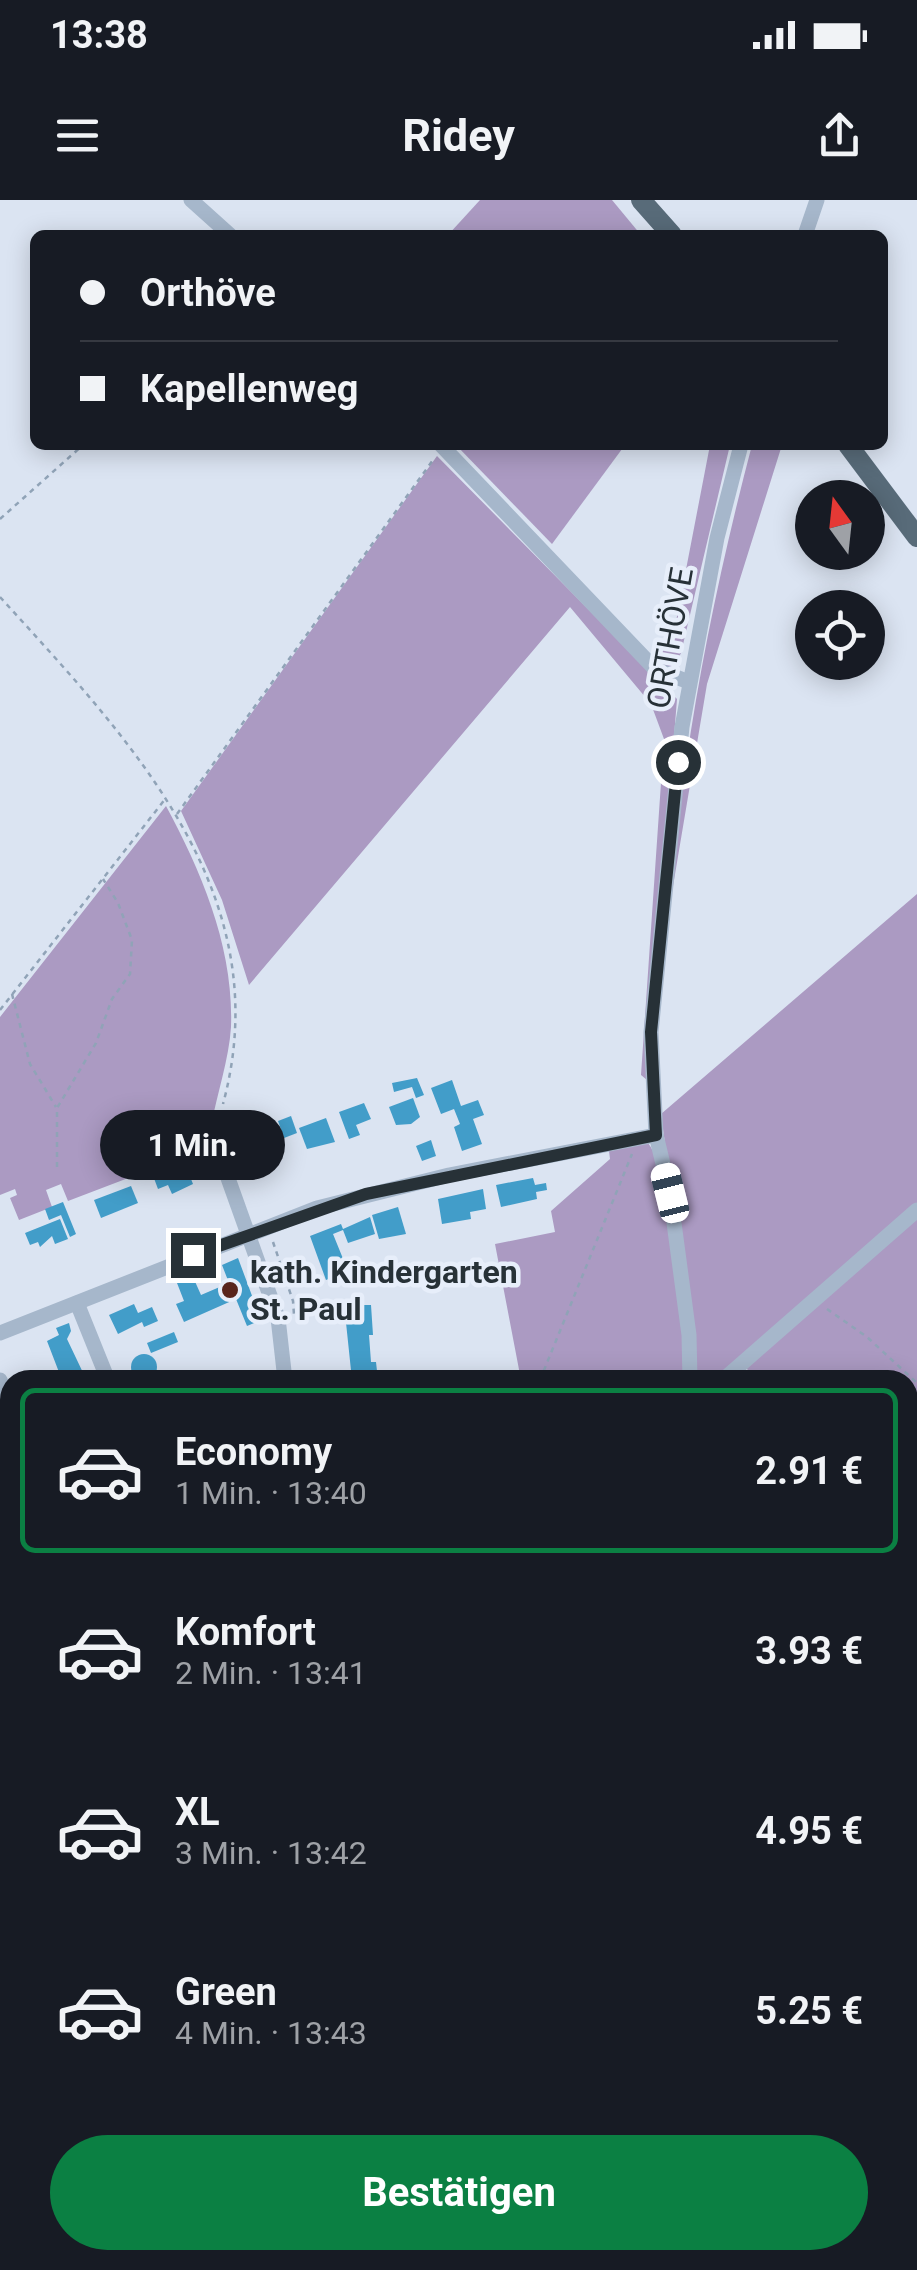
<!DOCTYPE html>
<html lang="de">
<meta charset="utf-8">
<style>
:root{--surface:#171b24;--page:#20242c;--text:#f1f3f6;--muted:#9ea1a6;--line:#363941;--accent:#0b8043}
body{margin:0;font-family:Roboto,sans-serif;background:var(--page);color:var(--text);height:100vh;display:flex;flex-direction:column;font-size:38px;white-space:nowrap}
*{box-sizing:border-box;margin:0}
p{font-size:32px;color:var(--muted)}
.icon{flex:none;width:55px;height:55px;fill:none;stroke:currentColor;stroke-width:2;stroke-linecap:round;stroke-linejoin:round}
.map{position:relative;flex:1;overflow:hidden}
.details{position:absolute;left:0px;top:1170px;width:918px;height:900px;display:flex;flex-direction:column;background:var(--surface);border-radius:30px 30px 0 0;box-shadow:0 5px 25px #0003}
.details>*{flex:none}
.guide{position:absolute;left:30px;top:30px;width:858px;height:220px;border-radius:15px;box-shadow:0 5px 25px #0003;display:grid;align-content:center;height:220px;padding:0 50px;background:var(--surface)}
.needle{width:65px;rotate:345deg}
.controls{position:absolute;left:795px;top:280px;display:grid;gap:20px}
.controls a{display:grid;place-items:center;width:90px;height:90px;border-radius:50%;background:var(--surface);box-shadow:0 5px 25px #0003;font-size:50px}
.end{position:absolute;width:45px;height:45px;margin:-22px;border:12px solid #273137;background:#fff;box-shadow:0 0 0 5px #fff}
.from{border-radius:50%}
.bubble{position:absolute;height:70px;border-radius:35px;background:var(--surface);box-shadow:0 5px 25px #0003;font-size:32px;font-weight:700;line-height:70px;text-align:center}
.car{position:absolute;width:30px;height:60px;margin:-30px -15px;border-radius:12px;box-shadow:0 0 8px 2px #0007;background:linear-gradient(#fff 24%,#345 0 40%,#fff 0 76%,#345 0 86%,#fff 0)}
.guide b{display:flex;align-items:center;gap:35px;height:95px;font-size:38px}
.guide b+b{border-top:2px solid var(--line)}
.guide i{width:25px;height:25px;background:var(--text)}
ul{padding:18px 0 0;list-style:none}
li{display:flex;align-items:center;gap:30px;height:165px;margin:0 20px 15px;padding:0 30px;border:5px solid transparent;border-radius:15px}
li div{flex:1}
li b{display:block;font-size:38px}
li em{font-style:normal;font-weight:700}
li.active{border-color:var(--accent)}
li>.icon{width:90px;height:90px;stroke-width:1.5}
.primary-button{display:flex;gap:20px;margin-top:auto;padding:20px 50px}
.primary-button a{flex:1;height:115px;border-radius:60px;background:var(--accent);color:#fff;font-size:40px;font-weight:700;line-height:115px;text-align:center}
.status{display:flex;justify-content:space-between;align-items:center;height:70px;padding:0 50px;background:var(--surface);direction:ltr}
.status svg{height:28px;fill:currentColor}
header{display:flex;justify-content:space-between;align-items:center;height:130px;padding:0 50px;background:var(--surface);font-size:45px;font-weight:700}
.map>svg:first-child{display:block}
.green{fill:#ab9ac2}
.building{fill:#429dc9}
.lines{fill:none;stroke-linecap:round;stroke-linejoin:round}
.path{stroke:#90a3b7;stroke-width:2.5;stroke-dasharray:5 5;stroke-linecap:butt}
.minor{stroke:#a6b7cb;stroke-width:15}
.major{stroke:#586b79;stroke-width:20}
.route{stroke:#273137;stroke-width:12}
.poi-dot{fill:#59251c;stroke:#e7eefa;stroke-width:4}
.labels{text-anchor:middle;stroke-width:9;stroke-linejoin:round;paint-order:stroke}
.street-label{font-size:32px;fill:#273137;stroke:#e7eefa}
.poi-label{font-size:32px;font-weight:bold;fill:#273137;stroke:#e7eefa;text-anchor:start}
</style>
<div class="status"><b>13:38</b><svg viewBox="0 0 49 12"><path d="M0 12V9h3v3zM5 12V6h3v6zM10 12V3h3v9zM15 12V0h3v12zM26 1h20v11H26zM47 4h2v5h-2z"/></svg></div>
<header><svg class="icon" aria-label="menu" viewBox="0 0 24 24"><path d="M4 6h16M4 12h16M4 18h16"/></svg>Ridey<svg class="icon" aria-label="share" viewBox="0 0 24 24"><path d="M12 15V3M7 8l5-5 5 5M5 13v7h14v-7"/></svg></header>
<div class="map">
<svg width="917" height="2070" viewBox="0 0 917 2070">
<rect width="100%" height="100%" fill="#dbe4f2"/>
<g class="green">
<polygon points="480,0 612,0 641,35 448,35"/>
<polygon points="456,245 625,245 552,344"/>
<polygon points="710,245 730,245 681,453 674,467 661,466 654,443 673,437"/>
<path d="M752,245H782L707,484L670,704C683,547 712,397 752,245Z"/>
<polygon points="437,256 677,499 647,880 641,875 664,539 651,504 570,407 249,785 222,700 181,611"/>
<path d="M166,606C202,673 234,748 231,827C229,859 217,894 211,926L138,954L144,972L68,1001L61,984L46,990L52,1007L19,1020L10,998L17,995L15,989L0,995V817Z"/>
<polygon points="917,694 917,2070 0,2070 0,2057 10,2048 10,2060 908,2060 908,1180 755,1180 747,1169 697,1180 661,914"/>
<path d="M648,943C675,977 685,1133 683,1180H521L495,1044L555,1032L551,1011L610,959L609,951Z"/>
<polygon points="10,1809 10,1951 0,1940 0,1825"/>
</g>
<g class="building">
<polygon points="417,878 424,895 416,898 412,887 394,892 392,883"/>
<polygon points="452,880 461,906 478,900 484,915 473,919 482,944 462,951 454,927 460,924 454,909 441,914 431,888"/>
<polygon points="413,898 420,917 411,924 396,925 389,907"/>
<polygon points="364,903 371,919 356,925 360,935 349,939 339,912"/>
<polygon points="260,913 276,955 249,963 242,943 250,941 246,917"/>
<polygon points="291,916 297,933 284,938 278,921"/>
<polygon points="326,918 335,942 307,949 299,928"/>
<polygon points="431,940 436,956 422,961 416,946"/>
<polygon points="200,942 206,955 185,964 193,984 172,994 168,985 158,989 152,973 185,958 181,949"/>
<polygon points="533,978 535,985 546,983 547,990 536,992 537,999 501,1007 496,985"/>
<polygon points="131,986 138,1003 101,1018 94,1000"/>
<polygon points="483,989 486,1009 470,1012 471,1019 442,1024 438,999"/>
<polygon points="63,1002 76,1034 70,1037 61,1015 49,1020 45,1009"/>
<polygon points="398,1007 406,1034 379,1039 372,1015"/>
<polygon points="370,1017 375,1034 348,1043 343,1030 333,1034 348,1071 326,1080 310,1036 341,1024 343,1029"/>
<polygon points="60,1019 68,1039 55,1044 52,1036 40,1047 38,1042 30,1045 25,1033"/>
<polygon points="238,1058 261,1120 247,1126 236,1099 184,1122 176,1104 184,1101 177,1083 193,1077 201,1095 229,1083 222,1065"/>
<polygon points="134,1104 138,1113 152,1107 158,1121 144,1127 142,1122 118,1134 109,1115"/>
<polygon points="358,1105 371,1105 373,1135 369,1135 371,1162 376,1162 377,1171 365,1172 366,1179 352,1180 345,1113 358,1112"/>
<polygon points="69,1123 71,1131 67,1139 86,1179 82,1180 62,1180 47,1141 59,1135 56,1128"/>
<polygon points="174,1132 178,1142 151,1153 147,1143"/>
<circle cx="144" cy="1167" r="13"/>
<polygon points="10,1649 10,1675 0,1681 0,1656"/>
<polygon points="3,1990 10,1997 10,2016 0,2025"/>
</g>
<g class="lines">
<g class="path">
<polyline points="0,319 83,245"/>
<path d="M0,397C130,540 280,694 223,904"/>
<polyline points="177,614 433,260"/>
<polyline points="12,794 30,864 56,907"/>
<polyline points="0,810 166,598"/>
<polyline points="57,967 57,908 96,843 112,799 130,774 132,740 118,703 103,679"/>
<polyline points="273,1042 293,1101 294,1115"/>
<polyline points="827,1109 867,1137 917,1183"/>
<polyline points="540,1180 632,954"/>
<polyline points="0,1361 10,1352"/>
<polyline points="908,1392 917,1385"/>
<polyline points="0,1472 10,1472"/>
</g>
<g class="minor">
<polyline points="191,0 230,35"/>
<polyline points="805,35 817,0"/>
<polyline points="441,245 655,469 689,482"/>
<polyline points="218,920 224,967 278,1118 285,1180"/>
<polyline points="77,1103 108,1180"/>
<polyline points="0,1133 317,1008 449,975 656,935"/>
<polyline points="0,1180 10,1205"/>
<polyline points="690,1180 689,1135 670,993 656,935 651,832 682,527 717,338 741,245"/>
<polyline points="723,1180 917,1010"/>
<polyline points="0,1238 10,1234"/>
<polyline points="0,1287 10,1313"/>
<polyline points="0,1638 10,1632"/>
<polyline points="0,1706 10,1709"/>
<polyline points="391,2060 396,2070"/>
</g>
<g class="major">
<polyline points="641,0 672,35"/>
<polyline points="848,245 917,337"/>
</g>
</g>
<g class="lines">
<polyline class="route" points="193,1055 366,994 656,935 651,832 678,562"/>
</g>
<circle class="poi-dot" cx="230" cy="1090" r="10"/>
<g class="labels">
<g class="street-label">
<text transform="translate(670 438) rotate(-80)" y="11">ORTHÖVE</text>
</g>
<g class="poi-label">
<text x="250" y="1083">kath. Kindergarten<tspan x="250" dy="37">St. Paul</tspan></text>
</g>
</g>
</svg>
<div class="controls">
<a><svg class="needle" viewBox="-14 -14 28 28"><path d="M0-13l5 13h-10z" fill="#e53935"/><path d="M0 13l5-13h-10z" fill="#9ea1a6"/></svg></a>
<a><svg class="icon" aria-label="locate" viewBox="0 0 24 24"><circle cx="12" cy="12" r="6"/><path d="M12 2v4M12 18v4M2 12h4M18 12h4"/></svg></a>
</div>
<i class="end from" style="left:678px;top:562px"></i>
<i class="end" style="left:193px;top:1055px"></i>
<div class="bubble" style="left:100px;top:910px;width:185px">1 Min.</div>
<i class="car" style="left:670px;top:993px;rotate:346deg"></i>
<div class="guide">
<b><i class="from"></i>Orthöve</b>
<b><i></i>Kapellenweg</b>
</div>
<section class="details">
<ul>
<li class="active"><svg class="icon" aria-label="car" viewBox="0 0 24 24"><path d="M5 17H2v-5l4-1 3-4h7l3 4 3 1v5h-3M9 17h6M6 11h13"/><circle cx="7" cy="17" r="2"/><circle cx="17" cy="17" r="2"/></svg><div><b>Economy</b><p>1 Min. · 13:40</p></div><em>2.91 €</em></li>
<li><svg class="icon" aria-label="car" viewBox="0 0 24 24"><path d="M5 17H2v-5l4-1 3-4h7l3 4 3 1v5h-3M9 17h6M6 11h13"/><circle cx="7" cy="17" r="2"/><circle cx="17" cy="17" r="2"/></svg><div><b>Komfort</b><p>2 Min. · 13:41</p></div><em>3.93 €</em></li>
<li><svg class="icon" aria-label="car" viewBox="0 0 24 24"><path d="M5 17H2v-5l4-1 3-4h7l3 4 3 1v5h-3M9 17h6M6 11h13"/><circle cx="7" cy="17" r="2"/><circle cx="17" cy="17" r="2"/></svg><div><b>XL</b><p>3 Min. · 13:42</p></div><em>4.95 €</em></li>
<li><svg class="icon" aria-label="car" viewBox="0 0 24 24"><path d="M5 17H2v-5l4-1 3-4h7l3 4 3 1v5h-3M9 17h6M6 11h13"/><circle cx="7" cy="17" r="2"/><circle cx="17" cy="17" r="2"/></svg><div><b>Green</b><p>4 Min. · 13:43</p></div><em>5.25 €</em></li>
</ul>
<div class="primary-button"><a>Bestätigen</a></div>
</section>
</div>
